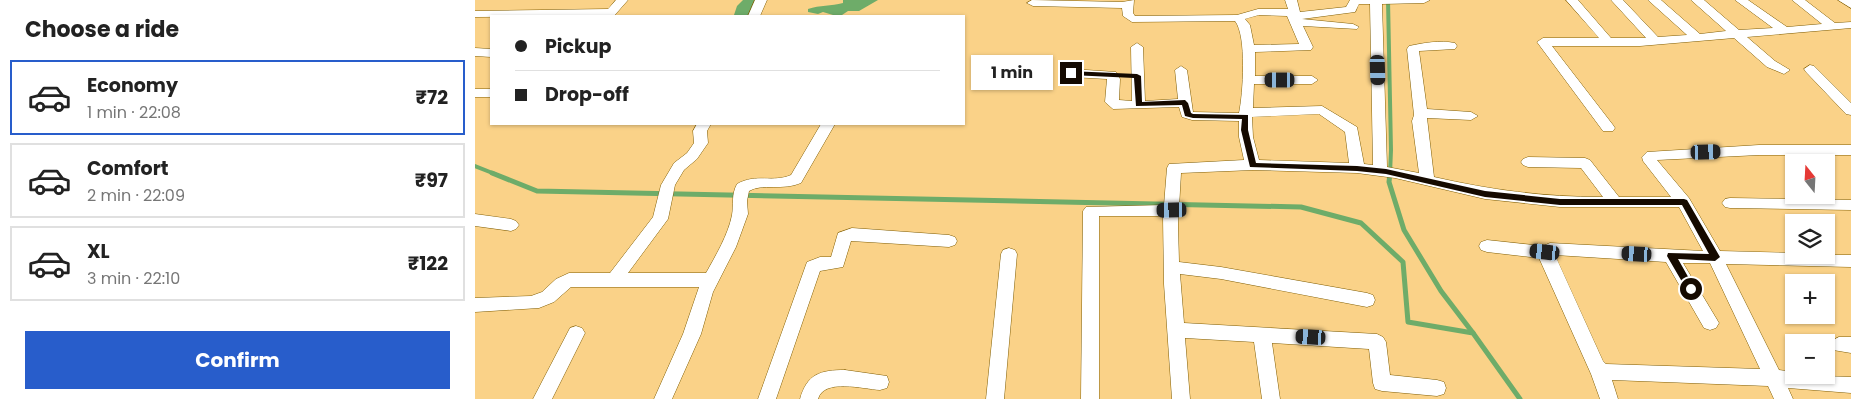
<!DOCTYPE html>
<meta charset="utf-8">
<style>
:root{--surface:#fff;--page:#f2f2f2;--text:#222;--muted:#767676;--line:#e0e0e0;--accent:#285dcb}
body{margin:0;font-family:Poppins,sans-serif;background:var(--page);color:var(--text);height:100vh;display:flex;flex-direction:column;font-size:19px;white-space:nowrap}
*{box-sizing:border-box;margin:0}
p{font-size:16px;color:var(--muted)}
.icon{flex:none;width:28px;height:28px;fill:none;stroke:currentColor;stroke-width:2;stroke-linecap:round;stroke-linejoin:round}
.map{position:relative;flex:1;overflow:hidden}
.details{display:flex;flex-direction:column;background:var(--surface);width:475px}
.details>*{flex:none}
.guide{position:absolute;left:15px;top:15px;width:475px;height:110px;border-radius:0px;box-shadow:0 1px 4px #0004;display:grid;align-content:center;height:110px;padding:0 25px;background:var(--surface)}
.needle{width:32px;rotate:342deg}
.fabs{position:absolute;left:1310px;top:154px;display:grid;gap:10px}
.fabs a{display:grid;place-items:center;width:50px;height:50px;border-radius:0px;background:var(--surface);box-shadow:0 1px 4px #0004;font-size:25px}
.end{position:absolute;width:22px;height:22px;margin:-11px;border:6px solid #150a00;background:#fff;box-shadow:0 0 0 2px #fff}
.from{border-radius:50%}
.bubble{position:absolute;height:35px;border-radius:0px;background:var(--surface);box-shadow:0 1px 4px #0004;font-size:16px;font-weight:700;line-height:35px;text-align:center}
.car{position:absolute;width:15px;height:30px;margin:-15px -8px;border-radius:6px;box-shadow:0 0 4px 1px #0007;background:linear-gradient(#222 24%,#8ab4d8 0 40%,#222 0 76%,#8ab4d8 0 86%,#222 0)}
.guide b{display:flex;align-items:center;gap:18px;height:48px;font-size:19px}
.guide b+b{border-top:1px solid var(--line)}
.guide i{width:12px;height:12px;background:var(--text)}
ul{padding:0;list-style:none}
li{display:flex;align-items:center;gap:15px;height:75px;margin:0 10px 8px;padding:0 15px;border:2px solid var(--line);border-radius:0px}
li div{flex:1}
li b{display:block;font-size:19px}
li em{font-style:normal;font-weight:700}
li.selected{border-color:var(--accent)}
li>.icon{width:45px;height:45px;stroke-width:1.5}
h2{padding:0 25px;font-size:22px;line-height:60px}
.cta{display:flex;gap:10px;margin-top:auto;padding:10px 25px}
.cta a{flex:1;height:58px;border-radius:0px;background:var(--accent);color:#fff;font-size:20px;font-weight:700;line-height:58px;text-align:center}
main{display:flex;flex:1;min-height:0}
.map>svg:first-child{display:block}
.water{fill:#6eac69}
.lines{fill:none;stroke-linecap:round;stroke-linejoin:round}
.stream-far1{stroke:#6eac69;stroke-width:4}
.stream{stroke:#6eac69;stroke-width:5}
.street-casing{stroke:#815e03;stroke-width:1}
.street{fill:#fff;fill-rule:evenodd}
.route{fill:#150a00}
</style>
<main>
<section class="details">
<h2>Choose a ride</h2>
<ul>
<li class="selected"><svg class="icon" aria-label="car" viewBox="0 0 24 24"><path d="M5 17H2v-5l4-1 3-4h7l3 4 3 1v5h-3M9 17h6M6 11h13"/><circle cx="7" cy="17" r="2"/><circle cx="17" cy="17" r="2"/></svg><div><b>Economy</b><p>1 min · 22:08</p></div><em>₹72</em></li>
<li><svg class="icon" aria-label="car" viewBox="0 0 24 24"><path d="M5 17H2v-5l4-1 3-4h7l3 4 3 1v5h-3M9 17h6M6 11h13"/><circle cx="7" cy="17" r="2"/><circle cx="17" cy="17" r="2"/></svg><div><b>Comfort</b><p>2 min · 22:09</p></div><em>₹97</em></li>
<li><svg class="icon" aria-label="car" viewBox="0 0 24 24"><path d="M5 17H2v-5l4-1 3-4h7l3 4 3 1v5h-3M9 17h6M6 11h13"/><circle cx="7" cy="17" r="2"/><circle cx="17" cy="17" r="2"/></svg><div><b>XL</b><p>3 min · 22:10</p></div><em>₹122</em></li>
</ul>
<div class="cta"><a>Confirm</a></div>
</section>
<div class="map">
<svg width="1376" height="399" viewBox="0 0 1376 399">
<rect width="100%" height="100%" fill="#fad288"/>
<g class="water">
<polygon points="268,0 281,0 288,8 283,16 259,15 262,6"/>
<path d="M368,0H403L384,11H373L367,15H358L348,12L343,14L333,12V9C345,5 356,6 368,3Z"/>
</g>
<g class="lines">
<g class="stream-far1">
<polyline points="913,0 916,150 915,174"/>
<polyline points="0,166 20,174"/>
</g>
<g class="stream">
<polyline points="17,173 62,191 826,207 886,223 928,262 933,322 998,333 1045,399"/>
<polyline points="915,173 914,182 929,230 966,291 998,333"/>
</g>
<g class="street-casing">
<g id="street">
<polygon points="141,0 153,0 139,16 0,17 0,11 133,9"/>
<polygon points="280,0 292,0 285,16 273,16"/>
<path d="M557,0L647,2L659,0L658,13L660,16L762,15L783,9H813L810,0H822L825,12L871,7L875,0H955L949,3L907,4L912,167L944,173L937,121L939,115L932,49L934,46C948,43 965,40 980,43L982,46L980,49L944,51L952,109L996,112L1003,116L996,120L952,118L959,177C1016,190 1068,197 1128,197L1106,168L1053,167L1048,165L1046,162L1048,159L1053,157L1110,158L1115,160L1144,197H1196L1168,161L1167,157L1172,152L1284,145H1376V155H1284L1182,160L1214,198L1245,251L1319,253V255H1376V267L1251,264L1304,370L1319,372V375L1376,377V393L1313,388L1318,399H1299L1293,386L1137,380L1143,399H1125L1116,374L1064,258L1012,252L1006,250L1004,246L1006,242L1012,240L1068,246L1075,243L1228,251L1204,207H1085L1010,199L920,178L882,173L778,170L706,173L703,225L704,262L746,267L892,293L898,295L900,300L898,305L892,307L746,279L705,274L709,323L902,334L908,337L911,342L915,375L962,380L969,382L971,388L969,394L962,396L907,391L900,389L898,383L894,349L797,343L805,399H787L779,342L710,338L715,399H697L689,284L688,216H624V399H606L608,211L611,207L689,205L692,168L694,164L769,160L764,137V121L717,120L707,117L704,107L638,109L630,102L632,79L596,77L590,73L596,69L641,72L645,79L644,100L657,101L656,47L662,43L668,47L670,101L703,99L700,70L706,66L712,70L718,112L764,113C768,94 772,36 760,21L657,22L648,16L647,8L558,6L552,3ZM884,4H895L898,165L889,164L882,127L847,106L778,108L779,84H837L843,80L837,76H780V52L836,50L838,47L828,26L882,29L884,27L878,24L827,19L880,12ZM784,15L812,16L824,44L779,45L775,25L770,19ZM844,114L870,132L874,163L784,160L778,137L777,117ZM1080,255L1191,262L1229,328L1235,330L1241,328L1244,323L1208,263H1235L1285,369L1131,364L1128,361Z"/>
<polygon points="1091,0 1103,0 1136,38 1171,38 1136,0 1148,0 1183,37 1212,35 1173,0 1186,0 1225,34 1251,31 1216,0 1229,0 1264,30 1298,28 1260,0 1273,0 1312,27 1347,24 1317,0 1330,0 1360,23 1376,22 1376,28 1272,37 1300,61 1315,70 1309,74 1292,67 1259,38 1165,46 1077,46 1138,125 1140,128 1138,131 1128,131 1062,42 1068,38 1124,38"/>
<polygon points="1363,0 1376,0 1376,8"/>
<polygon points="0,48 16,49 16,57 0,56"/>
<polygon points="1335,65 1339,66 1376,103 1376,115 1371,114 1331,72 1329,69"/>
<rect x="0" y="89" width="16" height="8"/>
<path d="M222,124H236L232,131L233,143L222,159L209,170L200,185L193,219L153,273H231C241,255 253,235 257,215C259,204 256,195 262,184C281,173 298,183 316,175L346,124H360L326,183C308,191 287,183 274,191L272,201L273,214L261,247L238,292L226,334L197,399H179L208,334L224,287H96L79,302L64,308L0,312V298L56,296L67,292L81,279L94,273H135L178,217L186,185L199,163L212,153L219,143L218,131Z"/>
<polygon points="1255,198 1376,200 1376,210 1255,208 1250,207 1247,203 1250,199"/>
<polygon points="0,214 36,219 41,221 44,225 41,229 36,231 0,226"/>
<polygon points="377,228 474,235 480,237 482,241 480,245 474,247 376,241 368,267 345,271 301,399 283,399 332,262 345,257 356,257 363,233"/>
<polygon points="534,248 540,250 542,254 529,399 511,399 526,254 528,250"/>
<polygon points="101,326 107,328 110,333 77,399 58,399 95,328"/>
<polygon points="1364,337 1376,337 1376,353 1358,350 1355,345 1358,340"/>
<path d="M370,370L412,376L414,382L412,388L405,390C388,389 349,378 343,399H325C332,374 345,370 370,370Z"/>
</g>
</g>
<use href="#street" class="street"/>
</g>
<polygon class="route" points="594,71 662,74 666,76 667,102 710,100 713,103 716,113 718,114 773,115 773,130 781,163 882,166 911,169 1010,191 1085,199 1209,199 1212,200 1245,257 1240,261 1203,259 1220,289 1219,292 1213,292 1192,256 1193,253 1234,254 1207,205 1085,205 1010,197 911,174 882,171 775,167 766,130 767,119 718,118 710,116 707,105 661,106 659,78 596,75 593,73"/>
</svg>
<div class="fabs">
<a><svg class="needle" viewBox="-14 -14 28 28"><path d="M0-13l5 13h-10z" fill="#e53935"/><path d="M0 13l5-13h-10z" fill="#767676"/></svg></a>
<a><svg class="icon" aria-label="layers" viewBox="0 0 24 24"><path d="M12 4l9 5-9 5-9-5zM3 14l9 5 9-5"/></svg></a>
<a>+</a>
<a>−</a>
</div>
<i class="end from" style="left:1216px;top:289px"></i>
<i class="end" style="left:596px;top:73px"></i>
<div class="bubble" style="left:496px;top:55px;width:82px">1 min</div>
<i class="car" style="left:903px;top:70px;rotate:178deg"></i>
<i class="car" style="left:805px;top:80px;rotate:270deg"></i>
<i class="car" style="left:1231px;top:152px;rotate:88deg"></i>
<i class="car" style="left:697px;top:210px;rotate:269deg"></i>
<i class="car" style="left:1070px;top:252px;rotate:276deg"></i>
<i class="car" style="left:1162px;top:254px;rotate:273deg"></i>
<i class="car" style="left:836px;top:337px;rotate:273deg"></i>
<div class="guide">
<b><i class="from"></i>Pickup</b>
<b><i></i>Drop-off</b>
</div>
</div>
</main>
